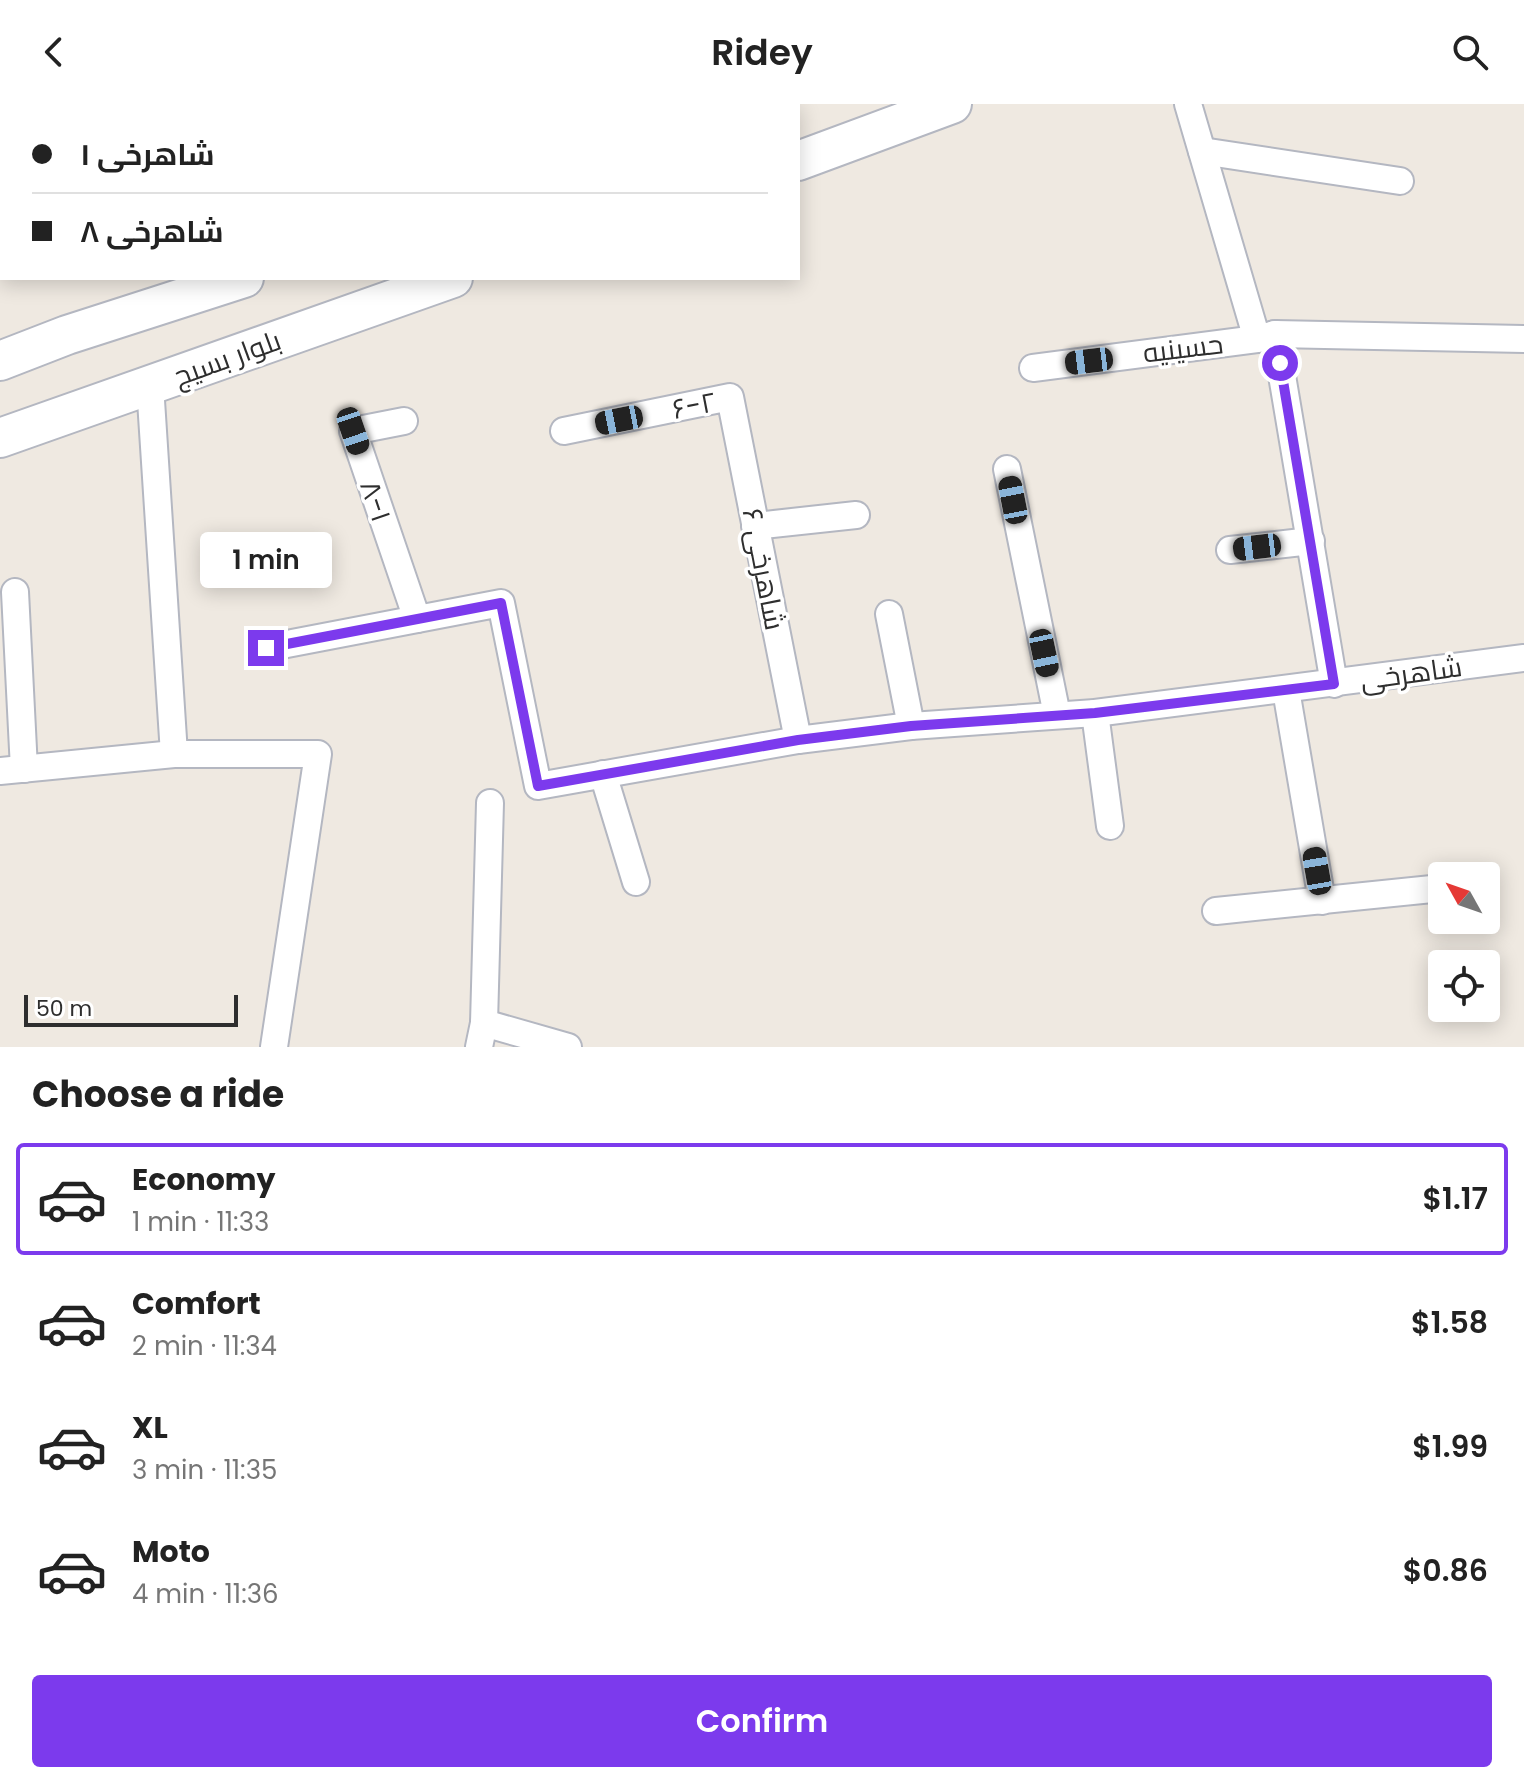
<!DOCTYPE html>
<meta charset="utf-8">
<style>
:root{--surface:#fff;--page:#f6f6f6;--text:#222;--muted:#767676;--line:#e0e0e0;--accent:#7c3aed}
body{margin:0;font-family:Poppins,Cairo,sans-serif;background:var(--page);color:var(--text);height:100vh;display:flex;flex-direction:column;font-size:30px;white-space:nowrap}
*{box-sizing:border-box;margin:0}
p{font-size:26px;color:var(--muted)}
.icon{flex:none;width:44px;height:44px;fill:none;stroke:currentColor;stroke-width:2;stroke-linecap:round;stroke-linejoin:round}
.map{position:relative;height:943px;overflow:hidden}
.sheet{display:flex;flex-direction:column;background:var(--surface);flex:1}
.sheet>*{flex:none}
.hud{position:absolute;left:0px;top:0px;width:800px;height:176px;box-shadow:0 4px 20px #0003;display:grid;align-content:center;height:176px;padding:0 32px;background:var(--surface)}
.needle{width:52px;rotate:310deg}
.fabs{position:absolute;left:1428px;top:758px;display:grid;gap:16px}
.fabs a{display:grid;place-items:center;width:72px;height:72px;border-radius:8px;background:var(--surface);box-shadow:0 4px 20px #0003;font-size:40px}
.scale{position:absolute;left:24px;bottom:20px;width:214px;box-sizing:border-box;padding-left:8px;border:4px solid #2e2e2e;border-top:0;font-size:22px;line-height:28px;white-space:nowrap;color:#2e2e2e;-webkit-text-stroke:6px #fff;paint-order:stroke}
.end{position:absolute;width:36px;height:36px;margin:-18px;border:10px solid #7c3aed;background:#fff;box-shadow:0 0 0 4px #fff}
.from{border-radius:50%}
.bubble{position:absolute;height:56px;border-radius:8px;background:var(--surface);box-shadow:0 4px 20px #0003;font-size:26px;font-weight:600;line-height:56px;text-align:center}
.car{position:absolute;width:24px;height:48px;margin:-24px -12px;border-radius:10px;box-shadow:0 0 6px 2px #0007;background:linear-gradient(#222 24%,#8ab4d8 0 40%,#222 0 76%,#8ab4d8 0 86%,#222 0)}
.hud b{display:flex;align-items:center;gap:28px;height:76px;font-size:30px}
.hud b+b{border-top:2px solid var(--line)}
.hud i{width:20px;height:20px;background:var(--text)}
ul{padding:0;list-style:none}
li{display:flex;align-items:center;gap:24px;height:112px;margin:0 16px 12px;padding:0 16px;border:4px solid transparent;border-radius:8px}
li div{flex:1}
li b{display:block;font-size:30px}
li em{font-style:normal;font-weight:600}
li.active{border-color:var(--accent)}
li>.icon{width:72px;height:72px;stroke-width:1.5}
h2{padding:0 32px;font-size:36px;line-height:96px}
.button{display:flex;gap:16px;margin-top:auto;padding:16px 32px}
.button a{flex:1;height:92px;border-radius:8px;background:var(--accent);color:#fff;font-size:32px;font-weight:600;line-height:92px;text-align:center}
header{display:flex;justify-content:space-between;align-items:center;height:104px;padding:0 32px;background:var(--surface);font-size:36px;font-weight:600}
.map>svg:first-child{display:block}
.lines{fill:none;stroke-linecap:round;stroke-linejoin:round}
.minor-casing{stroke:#b4b7c1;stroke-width:30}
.secondary-casing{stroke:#b4b7c1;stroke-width:42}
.minor{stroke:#fff;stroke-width:26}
.secondary{stroke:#fff;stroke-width:38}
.route{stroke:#7c3aed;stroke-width:10}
.labels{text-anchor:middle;stroke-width:7;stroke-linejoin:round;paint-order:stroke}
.street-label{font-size:28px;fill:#2e2e2e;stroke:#fff}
</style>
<header><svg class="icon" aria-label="back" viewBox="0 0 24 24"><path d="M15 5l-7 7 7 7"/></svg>Ridey<svg class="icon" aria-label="search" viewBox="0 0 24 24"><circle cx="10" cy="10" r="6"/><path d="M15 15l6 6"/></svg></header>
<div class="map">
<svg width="1524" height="943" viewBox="0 0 1524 943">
<rect width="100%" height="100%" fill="#efe9e1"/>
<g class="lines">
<g class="minor-casing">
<g id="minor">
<polyline points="228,0 228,2"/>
<polyline points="1188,0 1257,235"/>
<polyline points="480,2 486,0"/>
<polyline points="1202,47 1400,77"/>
<polyline points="1275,230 1334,580"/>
<polyline points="1033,264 1257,235 1275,230 1524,235"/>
<polyline points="150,281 174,650"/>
<polyline points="404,317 353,327 417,515"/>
<polyline points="564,327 730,293 798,636"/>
<polyline points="1007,365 1057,611"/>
<polyline points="755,422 856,411"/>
<polyline points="1230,446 1311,437"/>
<polyline points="15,488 24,665"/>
<polyline points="889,510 911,622"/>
<polyline points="266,544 501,499 538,682 798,636 911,622 1095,609 1524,554"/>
<polyline points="1286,586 1322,797"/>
<polyline points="1095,609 1110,722"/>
<polyline points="0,667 174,650 318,650 274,943"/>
<polyline points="603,670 636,778"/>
<polyline points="1216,807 1432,785"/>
<polyline points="484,919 568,943"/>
<polyline points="479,943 484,919 490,699"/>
</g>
</g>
<g class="secondary-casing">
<g id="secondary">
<polyline points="741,2 747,0"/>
<polyline points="798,57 952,0"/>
<polyline points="0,257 67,231 244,174"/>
<polyline points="0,334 453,174"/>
</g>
</g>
<use href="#minor" class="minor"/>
<use href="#secondary" class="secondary"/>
</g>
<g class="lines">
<polyline class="route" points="266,544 501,499 538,682 798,636 911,622 1095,609 1334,580 1280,259"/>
</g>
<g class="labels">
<g class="street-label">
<text transform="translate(1183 244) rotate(-7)" y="10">حسینیه</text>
<text transform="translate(227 254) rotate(-20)" y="10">بلوار بسیج</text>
<text transform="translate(694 301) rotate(-11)" y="10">۶-۲</text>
<text transform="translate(376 397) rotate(71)" y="10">۸-۱</text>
<text transform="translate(764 465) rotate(79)" y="10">شاهرخی ۶</text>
<text transform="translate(1411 569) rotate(-8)" y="10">شاهرخی</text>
</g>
</g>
</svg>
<div class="fabs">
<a><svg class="needle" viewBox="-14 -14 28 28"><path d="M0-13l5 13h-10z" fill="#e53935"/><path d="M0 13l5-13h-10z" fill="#767676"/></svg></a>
<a><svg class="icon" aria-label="locate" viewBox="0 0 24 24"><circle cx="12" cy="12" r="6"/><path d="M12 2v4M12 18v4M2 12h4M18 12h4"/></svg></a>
</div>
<div class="scale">50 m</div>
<i class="end from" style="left:1280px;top:259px"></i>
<i class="end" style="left:266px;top:544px"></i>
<div class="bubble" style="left:200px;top:428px;width:132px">1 min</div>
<i class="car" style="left:1089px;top:257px;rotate:263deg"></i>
<i class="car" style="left:619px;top:316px;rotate:259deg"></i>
<i class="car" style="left:353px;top:327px;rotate:161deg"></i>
<i class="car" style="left:1013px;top:396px;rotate:349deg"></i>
<i class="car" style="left:1257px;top:443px;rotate:263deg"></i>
<i class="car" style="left:1044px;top:549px;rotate:168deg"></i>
<i class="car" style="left:1317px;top:767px;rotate:350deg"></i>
<div class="hud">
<b><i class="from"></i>شاهرخی ۱</b>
<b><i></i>شاهرخی ۸</b>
</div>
</div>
<section class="sheet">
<h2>Choose a ride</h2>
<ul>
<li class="active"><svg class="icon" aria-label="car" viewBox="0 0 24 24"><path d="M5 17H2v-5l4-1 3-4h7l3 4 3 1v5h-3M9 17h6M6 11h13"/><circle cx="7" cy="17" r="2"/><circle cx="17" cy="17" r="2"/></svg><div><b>Economy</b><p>1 min · 11:33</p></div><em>$1.17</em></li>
<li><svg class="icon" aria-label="car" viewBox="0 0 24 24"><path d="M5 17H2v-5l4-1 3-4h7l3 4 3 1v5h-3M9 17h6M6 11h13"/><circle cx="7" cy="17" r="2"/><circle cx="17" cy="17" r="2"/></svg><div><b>Comfort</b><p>2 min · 11:34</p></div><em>$1.58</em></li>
<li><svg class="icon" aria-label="car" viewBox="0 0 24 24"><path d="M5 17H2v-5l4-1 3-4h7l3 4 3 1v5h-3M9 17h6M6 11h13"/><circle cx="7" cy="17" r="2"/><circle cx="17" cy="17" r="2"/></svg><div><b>XL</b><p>3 min · 11:35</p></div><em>$1.99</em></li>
<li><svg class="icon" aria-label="car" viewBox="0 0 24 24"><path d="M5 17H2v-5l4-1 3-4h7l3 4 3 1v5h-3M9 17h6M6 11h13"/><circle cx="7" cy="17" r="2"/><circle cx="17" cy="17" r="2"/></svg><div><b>Moto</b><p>4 min · 11:36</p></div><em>$0.86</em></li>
</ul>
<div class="button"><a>Confirm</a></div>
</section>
